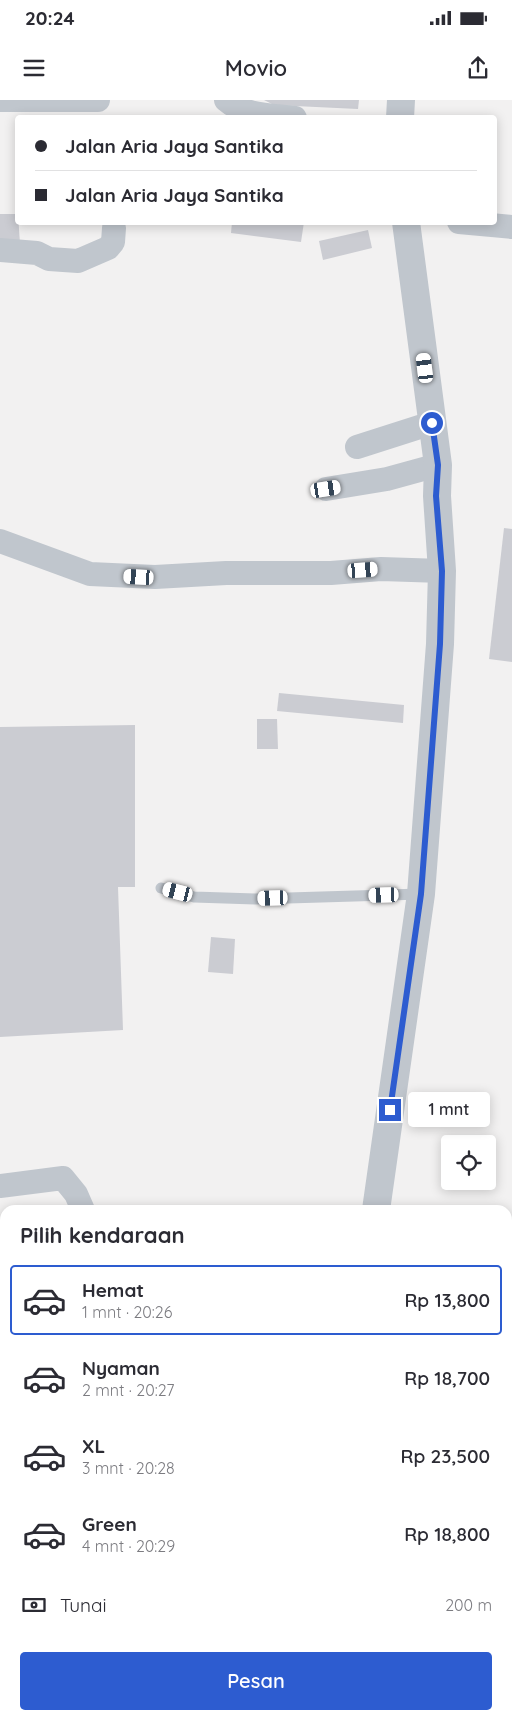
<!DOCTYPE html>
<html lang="id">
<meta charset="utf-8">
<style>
:root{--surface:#fff;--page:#f7f7f7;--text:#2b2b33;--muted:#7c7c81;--line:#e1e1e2;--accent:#2d5cd0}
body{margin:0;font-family:Quicksand,sans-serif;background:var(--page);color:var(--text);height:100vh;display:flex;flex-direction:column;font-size:19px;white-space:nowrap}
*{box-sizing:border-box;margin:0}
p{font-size:16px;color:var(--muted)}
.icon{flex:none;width:28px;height:28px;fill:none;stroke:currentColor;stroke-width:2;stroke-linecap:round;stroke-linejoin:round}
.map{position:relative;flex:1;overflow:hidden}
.sheet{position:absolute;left:0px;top:1105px;width:512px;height:515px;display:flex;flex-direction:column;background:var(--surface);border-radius:15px 15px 0 0;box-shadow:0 2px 12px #0003}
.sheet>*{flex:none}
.top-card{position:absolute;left:15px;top:15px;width:482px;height:110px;border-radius:5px;box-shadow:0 2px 12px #0003;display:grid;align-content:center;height:110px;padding:0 20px;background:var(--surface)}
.tools{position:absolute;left:441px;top:1035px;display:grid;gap:10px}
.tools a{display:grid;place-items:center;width:55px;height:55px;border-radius:5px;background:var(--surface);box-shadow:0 2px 12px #0003;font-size:25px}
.end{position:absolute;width:22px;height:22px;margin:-11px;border:6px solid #2d5cd0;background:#fff;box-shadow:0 0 0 2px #fff}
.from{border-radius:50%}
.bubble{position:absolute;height:35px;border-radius:5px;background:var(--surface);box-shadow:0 2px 12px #0003;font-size:16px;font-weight:600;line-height:35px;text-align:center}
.car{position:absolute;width:15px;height:30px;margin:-15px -8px;border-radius:6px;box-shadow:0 0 4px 1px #0007;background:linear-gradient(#fff 24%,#345 0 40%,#fff 0 76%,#345 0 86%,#fff 0)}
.top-card b{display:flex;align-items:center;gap:18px;height:48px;font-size:19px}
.top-card b+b{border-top:1px solid var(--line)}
.top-card i{width:12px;height:12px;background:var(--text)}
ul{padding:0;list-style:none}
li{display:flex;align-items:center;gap:15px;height:70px;margin:0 10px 8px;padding:0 10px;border:2px solid transparent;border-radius:5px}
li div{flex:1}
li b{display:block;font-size:19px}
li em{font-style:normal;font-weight:600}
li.on{border-color:var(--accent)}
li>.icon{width:45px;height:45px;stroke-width:1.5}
h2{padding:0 20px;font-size:22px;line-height:60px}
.pay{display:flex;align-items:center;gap:12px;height:55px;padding:0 20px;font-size:19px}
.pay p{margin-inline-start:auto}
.cta{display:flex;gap:10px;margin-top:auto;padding:10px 20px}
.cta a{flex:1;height:58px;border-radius:5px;background:var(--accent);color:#fff;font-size:20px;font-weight:600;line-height:58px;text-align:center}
.status{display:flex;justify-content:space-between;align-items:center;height:35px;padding:0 25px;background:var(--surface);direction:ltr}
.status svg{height:14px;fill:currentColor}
header{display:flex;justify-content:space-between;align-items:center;height:65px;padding:0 20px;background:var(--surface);font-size:22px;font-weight:600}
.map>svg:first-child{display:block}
.education{fill:#e3e2e2}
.building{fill:#cbccd2}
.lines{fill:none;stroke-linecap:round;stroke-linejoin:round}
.service{stroke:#c0c6cd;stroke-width:11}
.minor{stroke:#c0c6cd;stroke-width:24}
.tertiary{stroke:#c0c6cd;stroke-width:28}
.route{stroke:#2d5cd0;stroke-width:6}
</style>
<div class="status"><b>20:24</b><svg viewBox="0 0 49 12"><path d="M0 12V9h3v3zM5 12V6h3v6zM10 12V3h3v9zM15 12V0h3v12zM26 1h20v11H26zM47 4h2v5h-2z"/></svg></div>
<header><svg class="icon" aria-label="menu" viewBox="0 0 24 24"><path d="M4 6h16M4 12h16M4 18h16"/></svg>Movio<svg class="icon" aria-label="share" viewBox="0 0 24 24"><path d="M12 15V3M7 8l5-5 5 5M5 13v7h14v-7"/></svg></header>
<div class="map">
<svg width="512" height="1620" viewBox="0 0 512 1620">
<rect width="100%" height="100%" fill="#f2f1f1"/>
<g class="education">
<rect x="508" y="1267" width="4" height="282"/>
<polygon points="508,1591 512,1592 512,1620 470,1620 420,1615 465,1615 494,1618 494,1615 508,1615"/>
<polygon points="292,1615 394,1615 418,1620 362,1620 334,1616 333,1620 291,1620"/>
</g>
<g class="building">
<polygon points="264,0 359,0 358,9 274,5"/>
<polygon points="0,114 18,114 20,144 0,144"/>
<polygon points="232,122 304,122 301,142 231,133"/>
<polygon points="368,130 372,148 323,160 319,141"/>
<polygon points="504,428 512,429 512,562 489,559"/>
<polygon points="279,593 404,605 403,623 277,611"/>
<polygon points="257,619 277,619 278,649 257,649"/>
<polygon points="135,625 135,787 118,787 123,930 0,937 0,627"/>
<polygon points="211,837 235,839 233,874 208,872"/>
<rect x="0" y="1279" width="5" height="37"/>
<polygon points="508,1549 512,1549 512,1592 508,1591"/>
<polygon points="55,1615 66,1615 68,1620 42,1620"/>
<polygon points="68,1615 97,1615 83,1620 70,1620"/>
<rect x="110" y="1615" width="30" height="5"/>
<polygon points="202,1615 240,1615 239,1620 220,1620"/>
<polygon points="476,1615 494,1615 494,1618"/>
<polygon points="334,1616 355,1619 355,1620 333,1620"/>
</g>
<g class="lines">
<polyline class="service" points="161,788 194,797 255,799 421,794"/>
<g class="minor">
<polyline points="0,0 98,0"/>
<path d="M226,0C244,16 272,15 295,18"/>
<polyline points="459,122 512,127"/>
<polyline points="0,150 37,153 49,159 78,161 108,148 113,142 114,128"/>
<polyline points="357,347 432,323"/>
<polyline points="326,389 387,379 438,365"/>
<polyline points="0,441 90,474 155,477 226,473 331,473 381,469 442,471"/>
<polyline points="0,1086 63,1078 76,1094 83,1110"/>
<polyline points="508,1258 512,1258"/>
<polyline points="0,1485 5,1485"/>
<polyline points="424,1615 450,1620"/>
<polyline points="96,1620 98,1615"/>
</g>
<g class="tertiary">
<polyline points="400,18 401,0"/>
<polyline points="376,1110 421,794 440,544 442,471 437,396 438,365 406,122"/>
<polyline points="278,1620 280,1615"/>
</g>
</g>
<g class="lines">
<polyline class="route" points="390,1010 421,794 440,544 442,471 436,396 438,365 432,323"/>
</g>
</svg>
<div class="tools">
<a><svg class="icon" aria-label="locate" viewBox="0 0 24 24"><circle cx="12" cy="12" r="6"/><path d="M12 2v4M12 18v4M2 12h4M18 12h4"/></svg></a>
</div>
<i class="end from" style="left:432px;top:323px"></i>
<i class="end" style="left:390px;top:1010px"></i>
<div class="bubble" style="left:408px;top:992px;width:82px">1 mnt</div>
<i class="car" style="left:425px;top:268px;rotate:353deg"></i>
<i class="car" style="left:326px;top:389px;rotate:81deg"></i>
<i class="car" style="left:363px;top:470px;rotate:86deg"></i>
<i class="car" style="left:139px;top:477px;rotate:273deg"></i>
<i class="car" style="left:178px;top:792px;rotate:284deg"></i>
<i class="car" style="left:384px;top:795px;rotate:268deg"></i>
<i class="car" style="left:273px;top:798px;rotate:268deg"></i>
<div class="top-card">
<b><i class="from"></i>Jalan Aria Jaya Santika</b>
<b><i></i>Jalan Aria Jaya Santika</b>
</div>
<section class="sheet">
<h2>Pilih kendaraan</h2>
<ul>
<li class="on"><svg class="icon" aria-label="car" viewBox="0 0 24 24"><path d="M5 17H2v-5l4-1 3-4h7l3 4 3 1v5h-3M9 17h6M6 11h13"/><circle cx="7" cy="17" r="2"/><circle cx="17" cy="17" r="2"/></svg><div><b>Hemat</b><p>1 mnt · 20:26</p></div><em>Rp 13,800</em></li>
<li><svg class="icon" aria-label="car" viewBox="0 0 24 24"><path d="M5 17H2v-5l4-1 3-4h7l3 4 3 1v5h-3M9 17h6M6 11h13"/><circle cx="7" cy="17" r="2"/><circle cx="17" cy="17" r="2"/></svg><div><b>Nyaman</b><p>2 mnt · 20:27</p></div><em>Rp 18,700</em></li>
<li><svg class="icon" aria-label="car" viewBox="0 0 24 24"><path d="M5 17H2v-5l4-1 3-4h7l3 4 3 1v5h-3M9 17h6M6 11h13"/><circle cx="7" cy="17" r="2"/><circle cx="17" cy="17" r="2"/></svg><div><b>XL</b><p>3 mnt · 20:28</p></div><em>Rp 23,500</em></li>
<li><svg class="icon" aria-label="car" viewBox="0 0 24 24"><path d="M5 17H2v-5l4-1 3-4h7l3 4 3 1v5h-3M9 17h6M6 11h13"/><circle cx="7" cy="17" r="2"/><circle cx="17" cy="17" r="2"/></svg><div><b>Green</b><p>4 mnt · 20:29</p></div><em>Rp 18,800</em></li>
</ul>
<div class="pay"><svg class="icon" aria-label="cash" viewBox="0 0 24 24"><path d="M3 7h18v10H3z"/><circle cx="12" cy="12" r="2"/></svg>Tunai<p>200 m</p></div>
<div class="cta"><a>Pesan</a></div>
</section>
</div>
